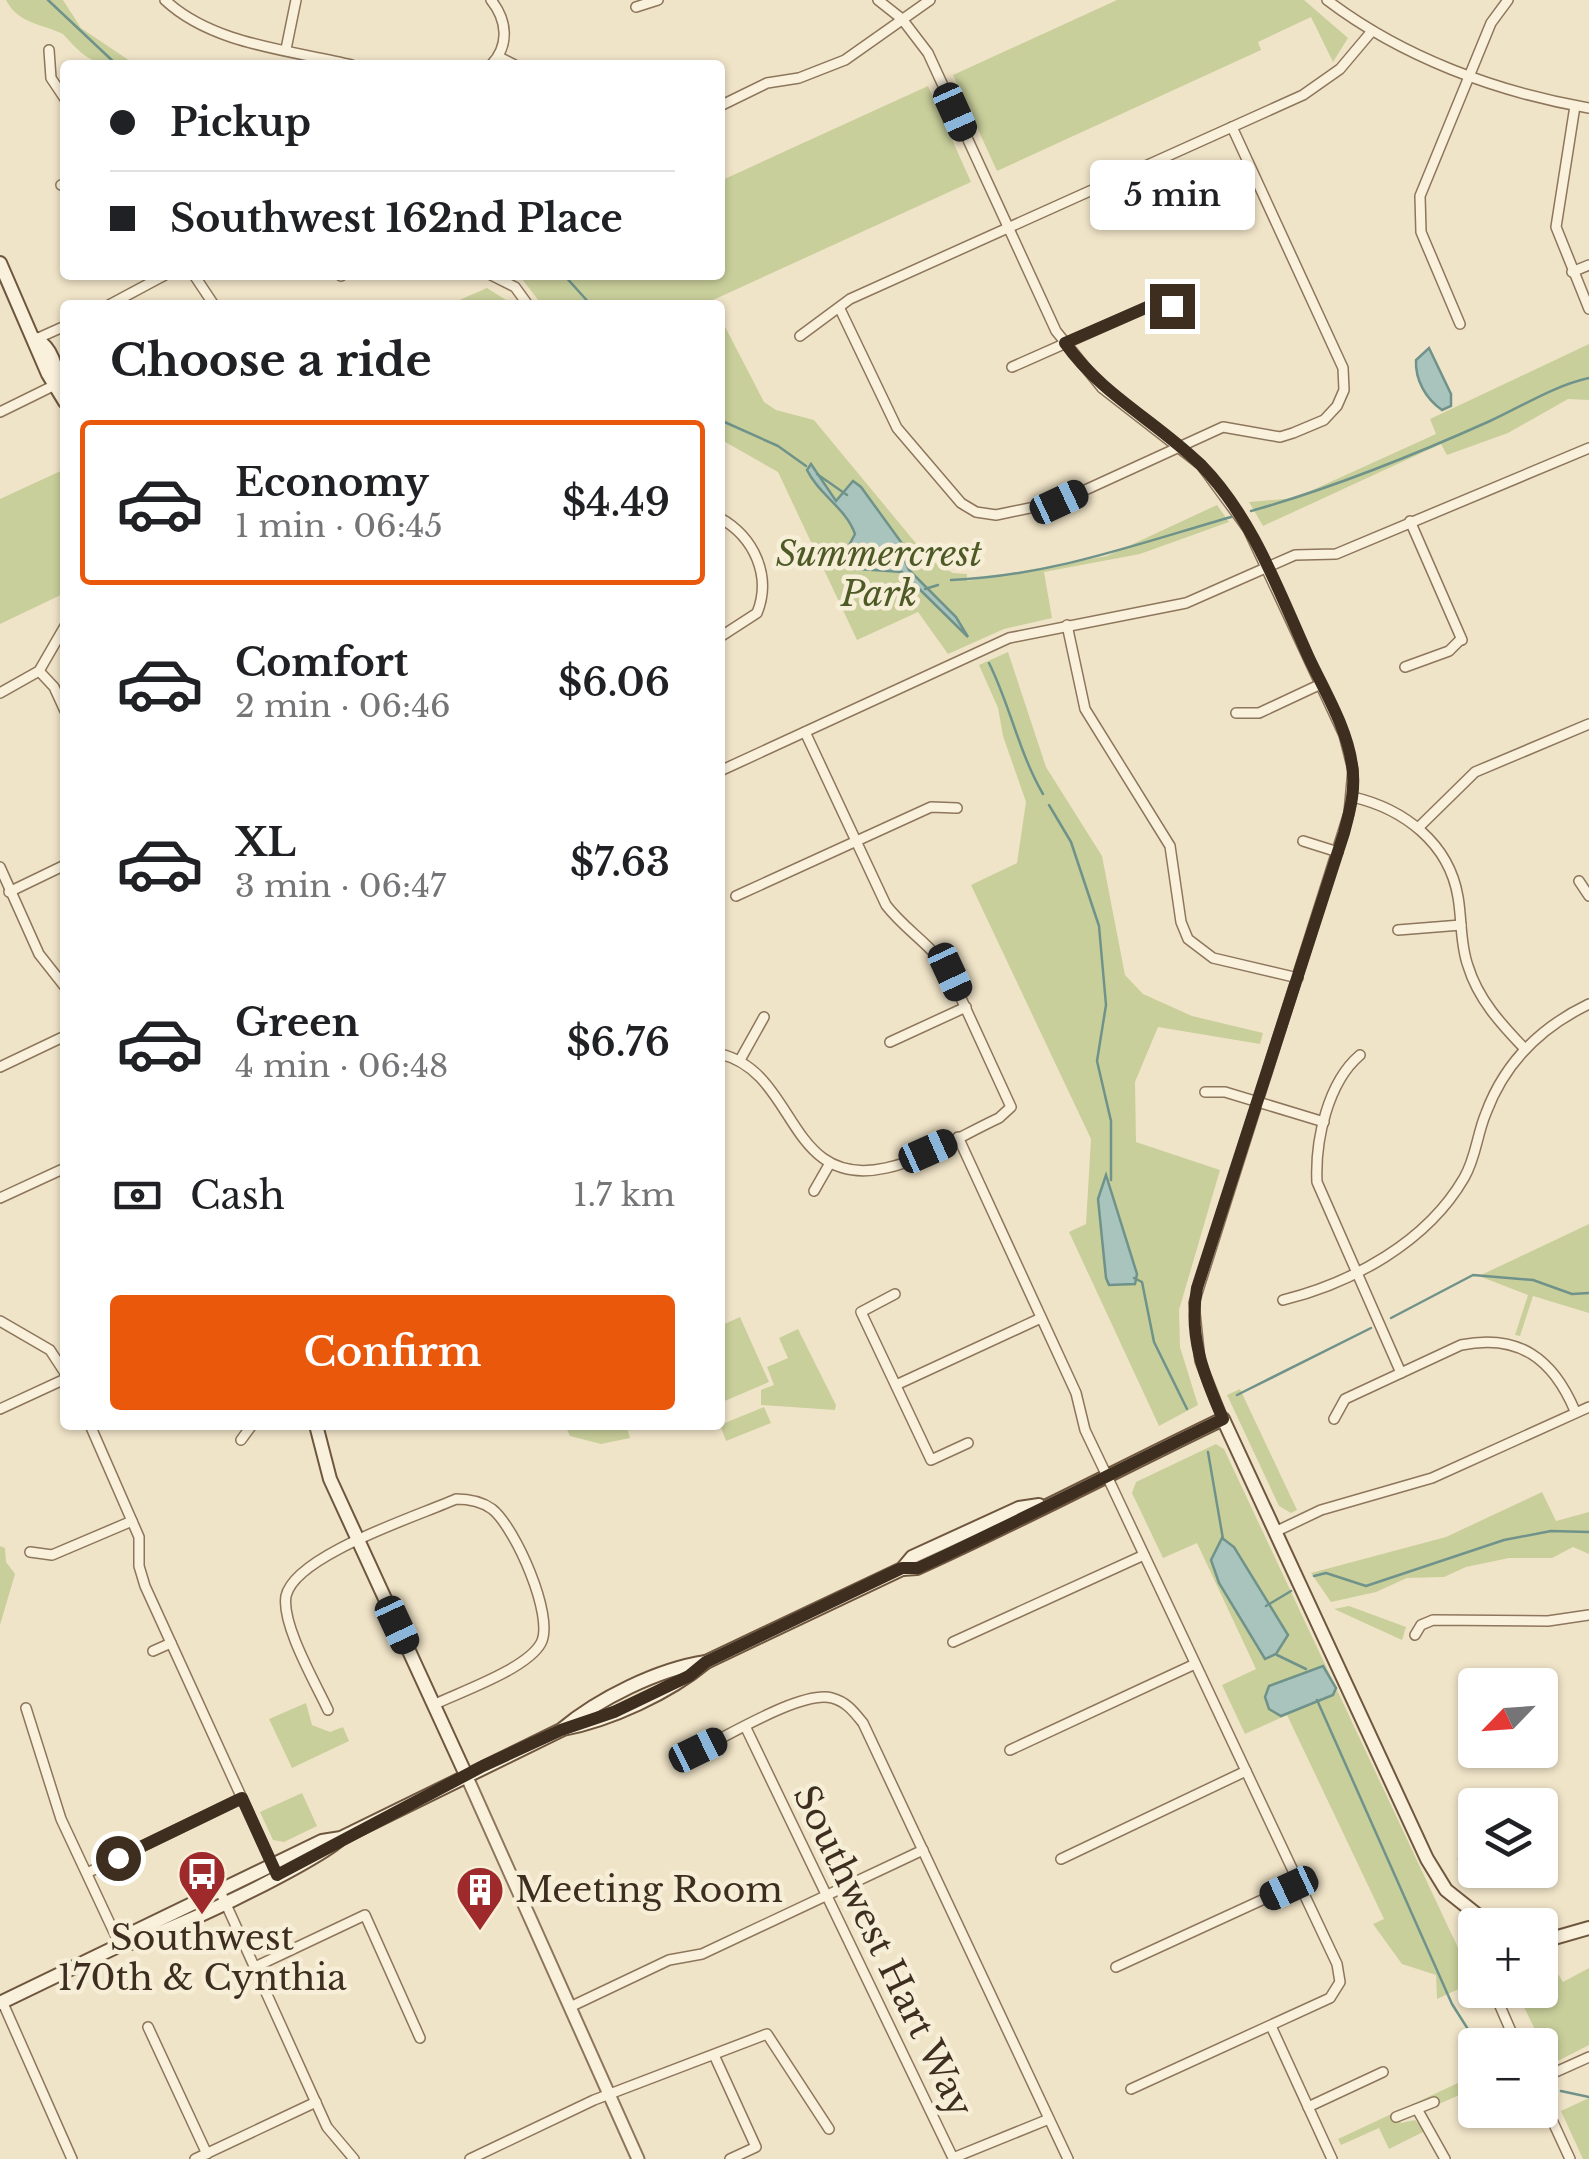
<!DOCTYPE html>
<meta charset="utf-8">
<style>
:root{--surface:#fff;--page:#f6f6f6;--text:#202124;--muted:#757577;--line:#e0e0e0;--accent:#ea580c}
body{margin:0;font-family:"Libre Baskerville",serif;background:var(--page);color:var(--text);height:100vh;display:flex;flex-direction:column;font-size:38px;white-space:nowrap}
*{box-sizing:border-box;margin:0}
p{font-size:32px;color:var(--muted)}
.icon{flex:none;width:55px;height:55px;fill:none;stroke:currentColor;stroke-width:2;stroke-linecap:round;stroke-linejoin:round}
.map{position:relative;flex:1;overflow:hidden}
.drawer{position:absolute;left:60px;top:300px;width:665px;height:1130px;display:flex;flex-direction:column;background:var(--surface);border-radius:10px;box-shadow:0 2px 8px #0004}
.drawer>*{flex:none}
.banner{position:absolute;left:60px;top:60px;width:665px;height:220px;border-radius:10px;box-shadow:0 2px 8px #0004;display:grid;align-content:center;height:220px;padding:0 50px;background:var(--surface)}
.needle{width:65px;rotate:245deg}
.controls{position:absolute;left:1458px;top:1668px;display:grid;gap:20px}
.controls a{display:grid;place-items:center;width:100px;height:100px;border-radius:10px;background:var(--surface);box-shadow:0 2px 8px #0004;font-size:50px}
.end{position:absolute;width:45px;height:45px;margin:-22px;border:12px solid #3d2e20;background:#fff;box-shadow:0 0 0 5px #fff}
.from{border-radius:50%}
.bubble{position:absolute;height:70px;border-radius:10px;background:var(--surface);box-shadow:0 2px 8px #0004;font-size:32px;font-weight:600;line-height:70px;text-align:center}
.car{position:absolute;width:30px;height:60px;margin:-30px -15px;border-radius:12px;box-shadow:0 0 8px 2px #0007;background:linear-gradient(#222 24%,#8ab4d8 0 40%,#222 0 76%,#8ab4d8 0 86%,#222 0)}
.banner b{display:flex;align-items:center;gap:35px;height:95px;font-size:38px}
.banner b+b{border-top:2px solid var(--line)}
.banner i{width:25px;height:25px;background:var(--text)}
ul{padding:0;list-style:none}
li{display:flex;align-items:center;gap:30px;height:165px;margin:0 20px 15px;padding:0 30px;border:5px solid transparent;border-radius:10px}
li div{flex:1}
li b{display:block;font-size:38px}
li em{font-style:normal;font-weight:600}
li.active{border-color:var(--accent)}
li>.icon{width:90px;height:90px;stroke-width:1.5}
h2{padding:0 50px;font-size:45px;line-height:120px}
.pay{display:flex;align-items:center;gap:25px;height:110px;padding:0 50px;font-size:38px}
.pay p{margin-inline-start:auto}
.action{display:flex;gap:20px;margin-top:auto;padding:20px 50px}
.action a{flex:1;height:115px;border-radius:10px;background:var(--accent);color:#fff;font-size:40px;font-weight:600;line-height:115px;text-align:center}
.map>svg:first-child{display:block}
.green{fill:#c9cf9b}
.water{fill:#a9c4bc;stroke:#6f938a;stroke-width:2.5}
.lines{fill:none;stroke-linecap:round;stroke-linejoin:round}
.stream{stroke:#6f938a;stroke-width:2.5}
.minor-casing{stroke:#8d765c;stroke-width:12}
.tertiary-casing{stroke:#8d765c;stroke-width:15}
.secondary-casing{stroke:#6f573f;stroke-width:16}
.minor{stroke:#faf1dc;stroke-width:9}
.tertiary{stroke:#faf1dc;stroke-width:11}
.secondary{stroke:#faf1dc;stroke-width:12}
.route{stroke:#3d2e20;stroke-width:12}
.labels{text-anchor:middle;stroke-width:9;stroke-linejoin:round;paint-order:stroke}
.park-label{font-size:35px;font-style:italic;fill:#4d5a26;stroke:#f7eed8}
.poi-label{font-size:35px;fill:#3d2e20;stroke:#f7eed8;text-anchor:start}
.street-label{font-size:35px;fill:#3d2e20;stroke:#f7eed8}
</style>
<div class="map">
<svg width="1589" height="2159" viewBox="0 0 1589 2159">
<rect width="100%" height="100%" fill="#f0e4c8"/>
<g class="green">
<path d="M6,0H63L81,28L136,65C95,65 90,64 63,34C43,24 18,24 6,0Z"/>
<polygon points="1117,0 1304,0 1348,38 1333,62 1311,17 1258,42 1261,50 997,171 953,75"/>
<polygon points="928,86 971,182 713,300 715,305 542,305 519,275 720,275 720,181"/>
<polygon points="487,288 514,305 448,305"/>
<polygon points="720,317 764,402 776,410 814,420 929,559 953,573 967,574 967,581 1107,556 1217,505 1229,522 1140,554 1044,572 1052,618 1004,629 948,654 918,612 857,640 778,472 720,439"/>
<polygon points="1589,344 1589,400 1568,399 1508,433 1447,455 1441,444 1263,526 1249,502 1295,498 1436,434 1430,419"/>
<polygon points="65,469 65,593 0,624 0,499"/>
<polygon points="1008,652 1046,767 1102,856 1125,975 1143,994 1192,1016 1263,1033 1260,1044 1158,1027 1135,1082 1136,1142 1220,1170 1179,1310 1180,1347 1198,1405 1159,1426 1069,1232 1086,1224 1091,1139 971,885 1017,863 1026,802 1003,736 998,708 979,665"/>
<polygon points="1589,1224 1589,1313 1533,1296 1520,1336 1515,1335 1528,1295 1479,1276"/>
<polygon points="740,1317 769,1382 720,1403 720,1326"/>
<polygon points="798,1329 836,1405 835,1410 761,1405 761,1390 774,1385 767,1367 788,1358 779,1338"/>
<polygon points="1240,1389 1297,1510 1291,1513 1279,1506 1227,1395"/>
<polygon points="764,1407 771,1423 726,1441 720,1425"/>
<polygon points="565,1425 626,1425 630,1438 601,1444 570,1436"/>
<polygon points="1216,1444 1224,1449 1474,1982 1437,1999 1436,1975 1402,1964 1373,1924 1384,1919 1287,1715 1245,1734 1222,1685 1256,1669 1197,1543 1163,1558 1132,1493 1136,1482"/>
<polygon points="1542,1492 1556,1521 1589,1512 1589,1554 1573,1547 1552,1558 1509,1558 1466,1567 1444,1577 1407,1578 1376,1592 1331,1602 1311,1573 1446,1537"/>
<polygon points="0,1546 5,1548 6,1562 15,1574 0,1625"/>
<polygon points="1349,1606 1406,1627 1402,1640 1334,1609"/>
<polygon points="306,1703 312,1725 330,1732 343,1727 349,1741 292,1768 269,1719"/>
<polygon points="302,1793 317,1826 284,1842 273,1840 260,1812"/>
<polygon points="1475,1850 1475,1870 1491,1870 1467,1881 1457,1858"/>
<polygon points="1589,1968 1589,2045 1552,2064 1516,1991 1540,1990 1540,1979 1556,1971 1563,1982"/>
<polygon points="1475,2075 1475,2088 1439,2104 1435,2096 1397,2114 1401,2123 1415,2120 1425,2131 1389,2149 1379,2128 1341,2145 1338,2139"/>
<polygon points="1589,2098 1589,2159 1583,2159 1561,2111"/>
</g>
<g class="water">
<path d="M1429,348L1451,394V406L1442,410C1426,399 1415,380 1416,360Z"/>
<path d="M811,464L836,501L853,481L861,487L909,553L905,561L909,570L956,617L968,637L902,572L859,569L846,564L844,555L855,534C846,508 819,495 807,470Z"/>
<polygon points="1106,1175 1137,1274 1135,1284 1109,1285 1106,1278 1098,1199"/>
<polygon points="1222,1538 1234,1547 1288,1635 1276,1654 1265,1659 1219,1583 1211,1560"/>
<polygon points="1323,1666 1336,1688 1333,1695 1281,1716 1269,1709 1265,1697 1269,1686"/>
</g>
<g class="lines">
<g class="stream">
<polyline points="48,0 117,65"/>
<polyline points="564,275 591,305"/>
<polyline points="720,420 778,446 806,466"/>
<polyline points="817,474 847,495"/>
<path d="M1251,511C1333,488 1412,456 1490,421C1523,406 1553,386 1589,378"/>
<path d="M951,580C1050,576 1137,544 1231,517"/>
<polyline points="925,589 938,585"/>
<path d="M989,663C1010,705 1019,753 1043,794"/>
<polyline points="1049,805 1071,842 1099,926 1106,1005 1097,1061 1111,1121 1111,1180"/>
<polyline points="1134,1278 1142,1282 1154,1342 1187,1409"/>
<polyline points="1391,1318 1473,1275 1533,1280 1572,1294 1589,1293"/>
<polyline points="1237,1395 1371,1328"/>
<polyline points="1208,1452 1223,1539"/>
<polyline points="1314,1576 1326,1573 1366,1586 1504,1540 1551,1531 1589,1532"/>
<polyline points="1266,1606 1291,1591"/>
<polyline points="1277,1655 1306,1669"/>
<polyline points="1317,1700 1452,2004 1478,2045"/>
<polyline points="1561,2091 1589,2097"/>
</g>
<g class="minor-casing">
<g id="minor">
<path d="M165,0C213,45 291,50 352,65"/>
<path d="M491,0C507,20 510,45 491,65"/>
<polyline points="878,0 902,19 928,53 1056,331 1102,388 1201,465 1248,529 1344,735 1353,770 1349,813 1194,1303 1200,1361 1223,1419"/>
<path d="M1327,0C1402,57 1496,92 1589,108"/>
<polyline points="636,7 658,0"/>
<polyline points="286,49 296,0"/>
<polyline points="49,50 51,78 65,99"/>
<polyline points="499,57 515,65"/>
<polyline points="720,106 767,83 799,78 845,60 930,0"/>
<polyline points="1575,106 1556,227 1589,309"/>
<polyline points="61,185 65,183"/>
<polyline points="1572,272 1589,265"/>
<polyline points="194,275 214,305"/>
<polyline points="340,275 341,276"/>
<polyline points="491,275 515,287 528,305"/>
<polyline points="109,305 165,275"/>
<polyline points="840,309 897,428 961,503 976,512 996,515 1059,502 1223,427 1280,437 1293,433 1324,420 1337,406 1344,390 1343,368 1232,127"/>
<polyline points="1460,324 1421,232 1420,196 1491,23 1508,0"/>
<polyline points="800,336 850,299 1303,95 1340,69 1372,31"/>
<polyline points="36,339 65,326"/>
<polyline points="1012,367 1152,305 1173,306"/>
<polyline points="0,412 57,384"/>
<path d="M720,518C754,537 772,576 757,613L720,637"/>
<polyline points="1410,521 1462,640"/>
<polyline points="1067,625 1085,709 1170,846 1181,922 1188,939 1213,958 1298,978"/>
<polyline points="1405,667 1449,651 1461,639"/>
<polyline points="39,671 54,687 65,711"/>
<polyline points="0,693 39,671 65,626"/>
<polyline points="1236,713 1259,713 1321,684"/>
<polyline points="720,771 1009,638 1186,603 1295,555 1336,554 1589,448"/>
<path d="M1353,797C1404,809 1449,843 1458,897C1462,920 1460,944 1468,966C1478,999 1501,1024 1524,1048"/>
<polyline points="1419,827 1475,772 1589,724"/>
<polyline points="1303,841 1338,852"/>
<polyline points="0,867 39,954 65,987"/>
<polyline points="1579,881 1589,896"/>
<polyline points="9,892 65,865"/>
<polyline points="736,896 931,807 957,808"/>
<polyline points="1398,930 1461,925"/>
<polyline points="890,1042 966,1007"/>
<path d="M720,1054C798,1072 786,1190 886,1168C924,1160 964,1134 999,1118L1011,1107L949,972C932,945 905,930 886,905L805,732"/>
<path d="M1360,1055C1328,1082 1315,1140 1317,1182L1401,1373"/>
<polyline points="740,1060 764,1017"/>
<polyline points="0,1067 65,1036"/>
<polyline points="1205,1092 1225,1092 1324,1122"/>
<polyline points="958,1137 1076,1393 1085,1430 1106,1474 1337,1964 1340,1982 1330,1998 1131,2089"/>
<polyline points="814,1191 830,1163"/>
<polyline points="0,1198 65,1168"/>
<polyline points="895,1294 861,1312 931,1460 968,1443"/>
<path d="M1283,1300C1352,1283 1427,1242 1464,1178C1476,1158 1477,1134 1486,1113C1505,1062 1541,1027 1589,1004"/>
<polyline points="0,1321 50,1350 65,1373"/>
<polyline points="896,1385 1041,1318"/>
<polyline points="0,1409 65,1379"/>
<path d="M1334,1419L1345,1399L1461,1345C1519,1333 1553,1359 1575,1411"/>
<polyline points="90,1425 139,1537 139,1566 145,1586 277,1875"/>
<polyline points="241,1440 252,1425"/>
<polyline points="1277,1531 1321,1510 1432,1478 1589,1407"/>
<polyline points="30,1552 52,1555 132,1521"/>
<polyline points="1415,1635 1421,1625 1433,1620 1548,1621 1589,1615"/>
<polyline points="953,1642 1144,1555"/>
<polyline points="153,1651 171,1643"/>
<polyline points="26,1708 61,1819 120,1945"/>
<path d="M328,1710C316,1684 281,1624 286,1596C295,1555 418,1516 456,1499C469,1499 481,1501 492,1509C515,1527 555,1617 541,1643C527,1669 460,1692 433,1705"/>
<polyline points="746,1728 953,2158 1049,2119"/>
<path d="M698,1750C728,1736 802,1690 832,1698C847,1702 854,1712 863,1723L1068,2159"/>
<polyline points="1010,1750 1195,1664"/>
<polyline points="1061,1859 1246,1771"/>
<polyline points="87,1873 242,1798"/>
<polyline points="220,1891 327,2127 354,2159"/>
<polyline points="255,1967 365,1915 420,2038"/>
<polyline points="1116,1967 1299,1883"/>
<polyline points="1493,1990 1517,2045"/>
<polyline points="2,2001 72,2159"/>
<polyline points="570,2007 669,1960 702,1954 923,1850"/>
<polyline points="1271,2026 1332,2159"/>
<polyline points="148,2027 207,2154"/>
<polyline points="714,2055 756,2147 730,2159"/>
<polyline points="1540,2079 1589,2057"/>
<polyline points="1540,2094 1570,2159"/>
<polyline points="1308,2107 1383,2072"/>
<polyline points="1417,2109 1445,2159"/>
<polyline points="1396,2117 1434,2102"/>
<polyline points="195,2159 316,2102"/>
<polyline points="470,2159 594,2100 767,2034 829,2129"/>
</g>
</g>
<g class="tertiary-casing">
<polyline id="tertiary" points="466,1775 638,2159"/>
</g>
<g class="secondary-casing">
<g id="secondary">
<polyline points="0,263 48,374 65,402"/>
<path d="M36,339C52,348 57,367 57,384"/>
<polyline points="316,1425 330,1479 466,1775"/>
<path d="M902,1569L917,1568C1021,1521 1121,1468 1223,1419L1427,1859L1446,1890L1490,1925"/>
<path d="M563,1729C610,1720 669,1693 706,1662L902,1569L912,1557L1019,1508L1039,1505"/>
<polyline points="1540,1942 1589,1928"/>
<path d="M120,1945C155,1941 312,1864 339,1840"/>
<path d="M0,2003L120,1945L134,1932L322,1841L341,1838L561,1730C598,1699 658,1669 706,1662"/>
</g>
</g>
<use href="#minor" class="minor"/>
<use href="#tertiary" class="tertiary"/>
<use href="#secondary" class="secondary"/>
</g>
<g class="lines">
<path class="route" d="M118,1858L242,1798L277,1875L483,1766L561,1730L614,1712L689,1676L706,1662L902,1568H918C1021,1521 1121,1468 1223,1419C1204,1376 1188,1336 1197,1288L1344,833C1350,810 1356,789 1352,765C1347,728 1325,692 1309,658C1279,592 1253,518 1201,465C1156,421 1102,395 1065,343L1152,305L1172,306"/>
</g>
<defs>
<g id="bus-pin" transform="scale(2.5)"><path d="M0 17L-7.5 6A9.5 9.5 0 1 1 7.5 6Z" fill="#9e2a2b" stroke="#f7eed8"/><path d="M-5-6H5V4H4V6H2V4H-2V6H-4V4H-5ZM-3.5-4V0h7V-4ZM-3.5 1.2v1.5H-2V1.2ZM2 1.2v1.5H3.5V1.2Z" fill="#fff"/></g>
<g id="building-pin" transform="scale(2.5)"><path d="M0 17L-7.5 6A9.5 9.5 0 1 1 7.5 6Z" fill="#9e2a2b" stroke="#f7eed8"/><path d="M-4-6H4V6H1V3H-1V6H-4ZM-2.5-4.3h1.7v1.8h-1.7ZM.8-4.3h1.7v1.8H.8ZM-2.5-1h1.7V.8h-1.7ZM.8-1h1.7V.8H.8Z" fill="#fff"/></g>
</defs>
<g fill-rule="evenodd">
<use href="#bus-pin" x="202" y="1874"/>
<use href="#building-pin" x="480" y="1890"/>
</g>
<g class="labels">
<g class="park-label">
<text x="879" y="566">Summercrest<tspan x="879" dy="40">Park</tspan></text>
</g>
<g class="poi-label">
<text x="515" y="1902">Meeting Room</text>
<text x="202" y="1950" text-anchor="middle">Southwest<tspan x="202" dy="40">170th &amp; Cynthia</tspan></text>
</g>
<g class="street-label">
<text transform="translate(883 1951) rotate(64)" y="12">Southwest Hart Way</text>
</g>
</g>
</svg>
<div class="controls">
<a><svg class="needle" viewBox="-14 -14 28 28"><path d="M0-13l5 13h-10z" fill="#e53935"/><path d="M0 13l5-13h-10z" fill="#757577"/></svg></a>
<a><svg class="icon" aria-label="layers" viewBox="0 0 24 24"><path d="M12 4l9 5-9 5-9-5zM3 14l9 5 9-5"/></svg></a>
<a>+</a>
<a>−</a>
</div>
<i class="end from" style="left:118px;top:1858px"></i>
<i class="end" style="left:1172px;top:306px"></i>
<div class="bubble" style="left:1090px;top:160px;width:165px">5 min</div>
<i class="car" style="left:955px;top:112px;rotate:156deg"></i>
<i class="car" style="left:1059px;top:502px;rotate:65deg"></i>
<i class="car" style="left:950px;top:972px;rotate:155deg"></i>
<i class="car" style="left:928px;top:1151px;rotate:66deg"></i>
<i class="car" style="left:397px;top:1625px;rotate:155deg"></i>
<i class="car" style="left:698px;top:1750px;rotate:64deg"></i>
<i class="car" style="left:1289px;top:1888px;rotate:245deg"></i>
<div class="banner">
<b><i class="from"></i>Pickup</b>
<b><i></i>Southwest 162nd Place</b>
</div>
<section class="drawer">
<h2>Choose a ride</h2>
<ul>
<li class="active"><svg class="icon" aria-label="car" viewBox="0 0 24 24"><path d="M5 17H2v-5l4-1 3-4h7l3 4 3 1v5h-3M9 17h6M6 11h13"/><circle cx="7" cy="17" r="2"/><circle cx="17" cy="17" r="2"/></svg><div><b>Economy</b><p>1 min · 06:45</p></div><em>$4.49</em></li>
<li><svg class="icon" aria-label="car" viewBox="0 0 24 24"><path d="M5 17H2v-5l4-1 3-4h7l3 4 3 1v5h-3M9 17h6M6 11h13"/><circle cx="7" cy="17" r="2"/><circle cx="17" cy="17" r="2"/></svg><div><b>Comfort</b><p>2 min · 06:46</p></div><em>$6.06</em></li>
<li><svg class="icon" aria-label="car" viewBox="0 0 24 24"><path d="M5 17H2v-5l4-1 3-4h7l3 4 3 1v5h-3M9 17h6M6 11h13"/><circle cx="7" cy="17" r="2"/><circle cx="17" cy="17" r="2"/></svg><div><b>XL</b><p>3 min · 06:47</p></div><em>$7.63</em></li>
<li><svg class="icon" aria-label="car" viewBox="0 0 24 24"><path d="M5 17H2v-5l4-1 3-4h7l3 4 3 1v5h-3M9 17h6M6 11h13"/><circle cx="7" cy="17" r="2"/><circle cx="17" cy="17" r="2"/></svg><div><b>Green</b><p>4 min · 06:48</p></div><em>$6.76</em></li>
</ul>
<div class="pay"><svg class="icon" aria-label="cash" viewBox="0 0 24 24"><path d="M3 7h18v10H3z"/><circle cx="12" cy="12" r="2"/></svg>Cash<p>1.7 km</p></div>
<div class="action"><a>Confirm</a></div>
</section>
</div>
